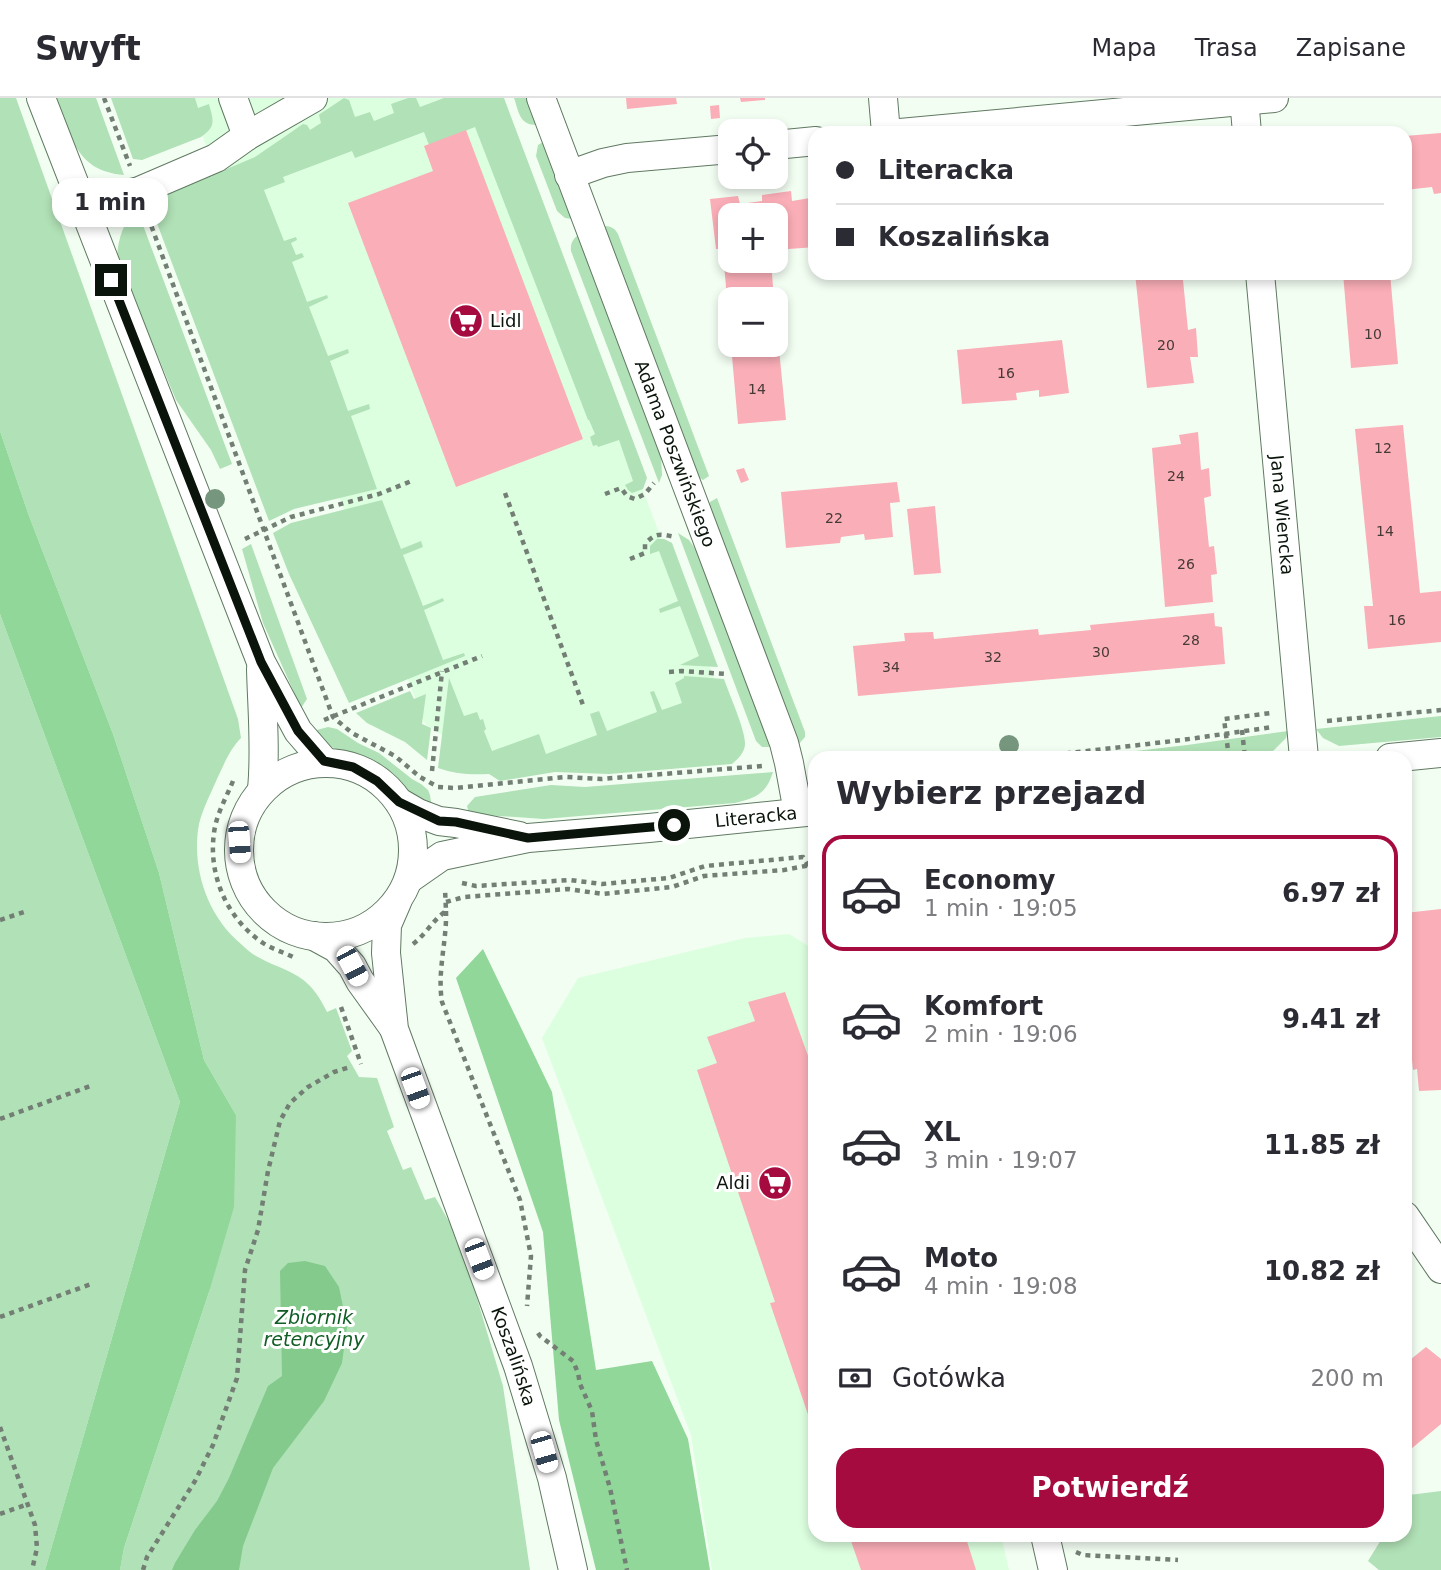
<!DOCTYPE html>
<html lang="pl">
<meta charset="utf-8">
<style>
:root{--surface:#fff;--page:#f7f7f7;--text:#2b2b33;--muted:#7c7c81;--line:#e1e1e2;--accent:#a50b3f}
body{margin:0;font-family:"DejaVu Sans",sans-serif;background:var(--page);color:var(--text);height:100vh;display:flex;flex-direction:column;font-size:26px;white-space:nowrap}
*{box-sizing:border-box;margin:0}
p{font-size:23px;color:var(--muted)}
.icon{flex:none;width:38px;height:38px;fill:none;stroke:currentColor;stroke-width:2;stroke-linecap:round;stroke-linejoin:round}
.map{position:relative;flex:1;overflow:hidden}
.panel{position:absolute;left:808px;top:653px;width:604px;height:791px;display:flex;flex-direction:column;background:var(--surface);border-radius:21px;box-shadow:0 4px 10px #0003}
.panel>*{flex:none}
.guide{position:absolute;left:808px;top:28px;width:604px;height:154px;border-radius:21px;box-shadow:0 4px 10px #0003;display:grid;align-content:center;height:154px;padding:0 28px;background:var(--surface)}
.fabs{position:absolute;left:718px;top:21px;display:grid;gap:14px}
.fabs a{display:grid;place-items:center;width:70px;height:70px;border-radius:14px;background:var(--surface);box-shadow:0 4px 10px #0003;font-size:35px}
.end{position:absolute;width:32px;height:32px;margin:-16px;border:9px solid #0a140b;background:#fff;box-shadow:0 0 0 4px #fff}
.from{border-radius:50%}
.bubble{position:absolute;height:49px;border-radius:21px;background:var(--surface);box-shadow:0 4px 10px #0003;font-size:23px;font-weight:600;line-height:49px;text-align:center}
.car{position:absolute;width:21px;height:42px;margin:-21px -10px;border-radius:9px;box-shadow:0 0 5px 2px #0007;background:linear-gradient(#fff 24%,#345 0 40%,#fff 0 76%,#345 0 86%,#fff 0)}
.guide b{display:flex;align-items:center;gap:24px;height:66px;font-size:26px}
.guide b+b{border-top:2px solid var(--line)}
.guide i{width:18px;height:18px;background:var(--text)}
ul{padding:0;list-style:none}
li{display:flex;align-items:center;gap:21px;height:116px;margin:0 14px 10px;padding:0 14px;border:4px solid transparent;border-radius:21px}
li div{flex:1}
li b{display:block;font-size:26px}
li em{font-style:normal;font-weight:600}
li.current{border-color:var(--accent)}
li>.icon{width:63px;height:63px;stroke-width:1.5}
h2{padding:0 28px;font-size:32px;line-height:84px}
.pay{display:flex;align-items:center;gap:18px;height:77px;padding:0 28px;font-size:26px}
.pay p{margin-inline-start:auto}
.cta{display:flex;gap:14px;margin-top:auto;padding:14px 28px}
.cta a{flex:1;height:80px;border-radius:21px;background:var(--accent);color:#fff;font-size:28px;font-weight:600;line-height:80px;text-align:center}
header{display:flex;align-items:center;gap:42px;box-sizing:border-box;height:98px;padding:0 35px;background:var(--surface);border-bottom:2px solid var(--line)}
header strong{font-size:33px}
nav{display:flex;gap:38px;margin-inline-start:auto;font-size:24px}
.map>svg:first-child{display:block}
.built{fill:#dcffdf}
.green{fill:#b1e1b6}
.forest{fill:#90d799}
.water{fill:#83ca8c}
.building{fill:#faaeb7}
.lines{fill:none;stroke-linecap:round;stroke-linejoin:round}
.minor-casing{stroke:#607962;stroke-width:30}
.path{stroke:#737e74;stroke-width:4.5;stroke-dasharray:5 5;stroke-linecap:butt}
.minor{stroke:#fff;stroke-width:28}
.tree{fill:#76977d}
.route{stroke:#0a140b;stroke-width:9}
.labels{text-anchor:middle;stroke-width:6;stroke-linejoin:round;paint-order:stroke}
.number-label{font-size:14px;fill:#463a36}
.poi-label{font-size:18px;fill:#0a140b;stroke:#fff;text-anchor:start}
.street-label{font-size:18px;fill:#0a140b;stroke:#fff}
.water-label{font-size:19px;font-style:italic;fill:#105d25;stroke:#fff}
</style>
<header>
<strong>Swyft</strong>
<nav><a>Mapa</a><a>Trasa</a><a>Zapisane</a></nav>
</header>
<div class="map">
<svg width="1441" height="1472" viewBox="0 0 1441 1472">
<rect width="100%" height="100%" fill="#f3fef3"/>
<g class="built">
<polygon points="188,0 494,0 729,619 715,641 483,663 425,626"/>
<polygon points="789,836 815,852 816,1437 1001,1437 1009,1472 712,1472 691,1337 542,940 578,880 745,840"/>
</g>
<g class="green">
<path d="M0,0H16L238,621L241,640C230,651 224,666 217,681C211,695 203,710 199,726C191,769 207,818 241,846C246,851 252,856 258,859C275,869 296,873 309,887C317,895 322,904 327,914L336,910L352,953L347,958L359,979L377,980L394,1029L387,1033L403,1072L411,1069L425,1102L435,1099L460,1143L503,1288L530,1472H120L124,1450L209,1194L236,1017L204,962L159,775L113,636L29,418L0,333Z"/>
<path d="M56,0H96L124,77C76,73 71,38 56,0Z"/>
<path d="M111,0H195L198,10L209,6C213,22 217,28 201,39L142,62L133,61Z"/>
<polygon points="344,0 349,2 355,19 370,14 374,23 394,15 391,6 408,0 416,0 420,9 444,0 504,0 647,380 643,391 632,395 628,392 625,387 633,383 619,342 598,349 597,347 593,348 590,339 595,336 589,322 588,322 475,29 429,47 424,34 355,60 352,53 283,79 285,84 264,92 284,143 296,139 297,142 291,145 296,157 302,155 304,159 292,164 307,204 327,197 328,200 309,209 328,258 348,251 349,255 330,263 348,313 369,306 370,311 351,318 377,391 294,411 269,423 149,104 255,59 303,26 307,27 310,32 321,25 319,17 320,16"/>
<path d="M514,0H527L537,27C519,27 519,14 514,0Z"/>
<polygon points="543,44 572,121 565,120 557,113 536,58 538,47"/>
<path d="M137,111L232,366L220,371L211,352L176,302L117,160C118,141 123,124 137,111Z"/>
<path d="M603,128C610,128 614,129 618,136L709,378L703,382L697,378Z"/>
<path d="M579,137L661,356L662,377L659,385L571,153C570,146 573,140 579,137Z"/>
<polygon points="717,400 805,634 805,639 798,647 709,408 710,404"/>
<polygon points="382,402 401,451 421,443 423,449 403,457 423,508 443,500 444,503 424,512 443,562 464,555 465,558 349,605 289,476 273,435 291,425"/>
<polygon points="678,435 689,442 699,456 770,649 762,649 756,643"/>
<polygon points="657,441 664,441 672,445 718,569 680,567 699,558 680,508 660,515 659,511 678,503 659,453 650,456 650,448"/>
<polygon points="251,446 307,601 301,610 263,525 242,451"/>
<polygon points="0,516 180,1004 45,1472 0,1472"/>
<path d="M684,578L724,581C729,596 746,633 745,647C744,655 738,661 732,666L609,676L555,674L500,683L489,676C470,677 455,676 438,670L449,580L464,618L477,614L480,622L483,621L486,631L484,633L492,653L539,636L546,656L597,637L590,616L599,613L607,633L657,614L650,594L654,593L662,612L682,605L675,585L684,580Z"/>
<polygon points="410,593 414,601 426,596 422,626 431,630 427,662 405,644 367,625 356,615"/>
<polygon points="1441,618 1441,639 1339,648 1323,640 1316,631"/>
<polygon points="328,629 337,631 358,645 379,655 412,681 421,686 428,692 430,697 432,711 407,695 396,684 379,669 362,659 331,649 313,633"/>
<polygon points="1288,633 1286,640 1271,655 1215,660 1076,660 1187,647"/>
<path d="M773,674C766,696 756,700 735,705L544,721L469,716L467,708L475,699L551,687L585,689Z"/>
<polygon points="1441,1393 1441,1472 1379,1472 1368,1463 1384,1437 1405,1437 1405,1403 1409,1397"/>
</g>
<g class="forest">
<polygon points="0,333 29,418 113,636 159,775 204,962 236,1017 234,1109 209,1194 124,1450 120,1472 45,1472 180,1004 0,516"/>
<polygon points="483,851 552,994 596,1272 652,1263 688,1341 710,1472 596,1472 559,1322 543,1134 456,880"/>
</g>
<polygon class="water" points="305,1163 325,1168 339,1189 347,1228 342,1265 324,1303 273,1370 243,1448 239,1472 172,1472 175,1465 195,1432 217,1403 229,1380 268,1288 282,1278 280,1173 288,1165"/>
<g class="building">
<polygon points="626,0 676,0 677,6 627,11"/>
<polygon points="740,0 765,0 765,2 741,4"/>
<polygon points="719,7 720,20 711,21 710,8"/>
<polygon points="466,32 583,341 456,389 348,105 433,73 424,48"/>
<polygon points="1441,35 1441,95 1434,96 1432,89 1405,92 1405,38"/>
<polygon points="791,93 792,103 816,99 816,149 775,152 775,117 730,117 730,150 716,151 710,101 738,98 740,106 762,103 762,97"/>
<polygon points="761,163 771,163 774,201 730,201 730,212 728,212 724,166"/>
<polygon points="1135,175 1189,175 1189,182 1183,182 1188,232 1196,230 1198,259 1190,259 1194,285 1147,290"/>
<polygon points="1343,175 1390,175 1398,266 1351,270"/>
<polygon points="775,231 777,231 786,322 738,326 731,247 775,247"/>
<polygon points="1062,242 1069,295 1039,299 1039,292 1016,295 1017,302 962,306 957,252"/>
<polygon points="1403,327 1420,495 1441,493 1441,544 1368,551 1364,508 1373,508 1355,331"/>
<polygon points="1198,334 1201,372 1209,370 1211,398 1204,400 1209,449 1214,448 1217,476 1211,477 1213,504 1165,509 1152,350 1181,346 1179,337"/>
<polygon points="744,370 749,382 741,385 736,372"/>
<polygon points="897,384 900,404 890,405 893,439 865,442 864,436 841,439 840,445 786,450 781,394"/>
<polygon points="935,408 941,475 914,477 907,411"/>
<polygon points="1214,515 1215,528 1222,529 1225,566 858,598 853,548 905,543 904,535 933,534 934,541 1038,531 1039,537 1091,532 1090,527"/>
<polygon points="1441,811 1441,992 1419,993 1417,971 1413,972 1406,901 1410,901 1408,876 1405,876 1405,815"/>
<polygon points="785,894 816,980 815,1337 770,1205 775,1204 697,972 717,965 707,939 755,923 748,904"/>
<polygon points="1426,1249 1441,1261 1441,1326 1405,1356 1405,1266"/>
<polygon points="849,1437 965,1437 976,1472 861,1472"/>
</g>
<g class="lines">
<g class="minor-casing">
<g id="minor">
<polyline points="41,0 261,564 298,633 324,663"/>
<polyline points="233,0 247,38"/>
<path id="s1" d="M541,0L784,645L789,665L798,714"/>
<polyline points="883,0 886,35"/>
<polyline points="1244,0 1247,35"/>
<polyline points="900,35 1274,0"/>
<polyline points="775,47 816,43"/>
<polyline points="569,77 603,65 627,60 730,51"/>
<polyline points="81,107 139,93 216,60 247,38 313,0"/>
<path id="s2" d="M1260,175L1304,660"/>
<path d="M261,571C262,611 266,651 262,691"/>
<polyline points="1390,660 1441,655"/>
<circle cx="326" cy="752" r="87"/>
<polyline points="399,704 418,715 439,723 456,725 519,738"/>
<path id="s3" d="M409,781L442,758L528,740L649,730L816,713"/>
<path id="s4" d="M397,804L387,827L386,855L394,931L518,1268L552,1380L573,1472"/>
<polyline points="314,838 336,850 352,868 360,883 393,929"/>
<polyline points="1405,1118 1441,1171"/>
<polyline points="1045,1437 1053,1472"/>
</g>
</g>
<g class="path">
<polyline points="104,0 130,68"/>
<polyline points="148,119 333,619 352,635 395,658 420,679 438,689 455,690 566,679 601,681 762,668"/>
<polyline points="505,395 583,607"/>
<polyline points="605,396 621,390 627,398 635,401 645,396 654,385"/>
<polyline points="245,441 291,419 379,396 414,382"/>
<path d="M630,461L645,455V446C656,434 660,436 675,439"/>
<polyline points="669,574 682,573 726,576"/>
<polyline points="324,622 482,558"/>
<polyline points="1327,623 1441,612"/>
<polyline points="1242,632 1245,660"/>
<polyline points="847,660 868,658 898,660"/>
<polyline points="1026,660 1182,642 1273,629"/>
<polyline points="1229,660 1224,621 1271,615"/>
<polyline points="432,673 442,573"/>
<path d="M233,683C226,700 216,717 214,735C208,777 227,821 263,845C272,851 283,854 293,859"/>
<polyline points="462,785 476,788 570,782 602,786 669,780 705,768 803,759 816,781"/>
<polyline points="446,804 464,799 568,791 603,796 672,789 704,778 784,772 816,766"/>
<path d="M446,813C447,843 437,873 442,904L520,1102L531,1158L527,1208"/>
<polyline points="0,822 27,813"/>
<path d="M413,846C426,836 433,822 446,813L445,791"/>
<polyline points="341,909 361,966"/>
<polyline points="0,1021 93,987"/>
<polyline points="0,1219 94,1185"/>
<polyline points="538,1235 540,1238 573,1263 578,1275 580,1286 592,1313 596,1342 610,1390 627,1472"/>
<polyline points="0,1329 35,1427 37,1450 32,1472"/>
<polyline points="0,1416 28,1406"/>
<polyline points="1076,1454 1083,1457 1178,1462"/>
<polyline points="143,1472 147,1459 195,1383 213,1347 237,1280 245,1172 258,1132 268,1073 280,1023 290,1005 308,989 334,974 350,969"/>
</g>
<use href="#minor" class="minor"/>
</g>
<g class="tree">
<circle cx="215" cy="401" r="10"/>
<circle cx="1009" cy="647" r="10"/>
</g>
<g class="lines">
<polyline class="route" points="111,182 261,564 298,633 324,663 353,669 377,683 399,704 439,723 456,724 528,740 674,727"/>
</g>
<defs>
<g id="supermarket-disc" transform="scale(1.75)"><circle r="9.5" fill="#a50b3f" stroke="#fff"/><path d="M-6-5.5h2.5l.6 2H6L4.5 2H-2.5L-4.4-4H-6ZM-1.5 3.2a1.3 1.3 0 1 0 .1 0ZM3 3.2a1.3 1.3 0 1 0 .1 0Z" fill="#fff"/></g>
</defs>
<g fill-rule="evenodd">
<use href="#supermarket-disc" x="466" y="223"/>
<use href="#supermarket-disc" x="775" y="1085"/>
</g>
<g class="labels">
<g class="number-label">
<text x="1373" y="241">10</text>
<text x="1166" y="252">20</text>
<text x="1006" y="280">16</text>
<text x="757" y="296">14</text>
<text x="1383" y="355">12</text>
<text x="1176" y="383">24</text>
<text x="834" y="425">22</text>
<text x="1385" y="438">14</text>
<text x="1186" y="471">26</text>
<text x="1397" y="527">16</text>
<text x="1191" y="547">28</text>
<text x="1101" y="559">30</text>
<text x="993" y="564">32</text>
<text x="891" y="574">34</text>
</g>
<g class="poi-label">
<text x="490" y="229">Lidl</text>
<text x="750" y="1091" text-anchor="end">Aldi</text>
</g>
<g class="street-label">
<text dy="6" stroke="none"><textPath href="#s1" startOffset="380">Adama Poszwińskiego</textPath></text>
<text dy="6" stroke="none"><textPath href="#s2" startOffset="243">Jana Wiencka</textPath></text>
<text dy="6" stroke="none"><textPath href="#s3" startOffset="357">Literacka</textPath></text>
<text dy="6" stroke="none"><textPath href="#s4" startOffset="478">Koszalińska</textPath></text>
</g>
<g class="water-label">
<text x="314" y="1226">Zbiornik<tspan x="314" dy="22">retencyjny</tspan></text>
</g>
</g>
</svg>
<div class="fabs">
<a><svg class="icon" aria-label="locate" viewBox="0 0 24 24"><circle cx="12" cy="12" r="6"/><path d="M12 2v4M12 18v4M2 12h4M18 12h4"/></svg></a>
<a>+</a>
<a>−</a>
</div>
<i class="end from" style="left:674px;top:727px"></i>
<i class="end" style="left:111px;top:182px"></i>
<div class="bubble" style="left:52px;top:80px;width:116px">1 min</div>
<i class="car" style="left:239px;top:744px;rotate:176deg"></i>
<i class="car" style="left:352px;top:868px;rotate:152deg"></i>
<i class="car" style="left:415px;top:990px;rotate:160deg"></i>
<i class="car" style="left:479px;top:1161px;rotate:159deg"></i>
<i class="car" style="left:544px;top:1354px;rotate:164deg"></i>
<div class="guide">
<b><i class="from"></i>Literacka</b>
<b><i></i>Koszalińska</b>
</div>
<section class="panel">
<h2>Wybierz przejazd</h2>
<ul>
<li class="current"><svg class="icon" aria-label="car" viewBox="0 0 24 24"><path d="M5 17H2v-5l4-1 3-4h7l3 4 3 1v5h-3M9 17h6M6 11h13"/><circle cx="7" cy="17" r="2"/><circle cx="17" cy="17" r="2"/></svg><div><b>Economy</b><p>1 min · 19:05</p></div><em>6.97 zł</em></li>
<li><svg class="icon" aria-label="car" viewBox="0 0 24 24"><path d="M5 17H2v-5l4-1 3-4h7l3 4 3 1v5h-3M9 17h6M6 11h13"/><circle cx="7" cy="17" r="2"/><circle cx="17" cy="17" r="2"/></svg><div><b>Komfort</b><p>2 min · 19:06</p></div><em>9.41 zł</em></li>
<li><svg class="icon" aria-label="car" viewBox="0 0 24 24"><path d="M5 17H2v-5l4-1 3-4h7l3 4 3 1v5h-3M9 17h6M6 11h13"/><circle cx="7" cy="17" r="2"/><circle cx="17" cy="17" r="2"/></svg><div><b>XL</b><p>3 min · 19:07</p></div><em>11.85 zł</em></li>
<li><svg class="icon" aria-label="car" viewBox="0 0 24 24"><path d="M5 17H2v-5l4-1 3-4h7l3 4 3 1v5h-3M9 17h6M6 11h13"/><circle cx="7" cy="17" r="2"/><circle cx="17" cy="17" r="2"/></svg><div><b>Moto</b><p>4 min · 19:08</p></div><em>10.82 zł</em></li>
</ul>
<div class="pay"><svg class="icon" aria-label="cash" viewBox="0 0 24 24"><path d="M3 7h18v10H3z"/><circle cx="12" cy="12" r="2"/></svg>Gotówka<p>200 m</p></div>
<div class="cta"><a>Potwierdź</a></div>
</section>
</div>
